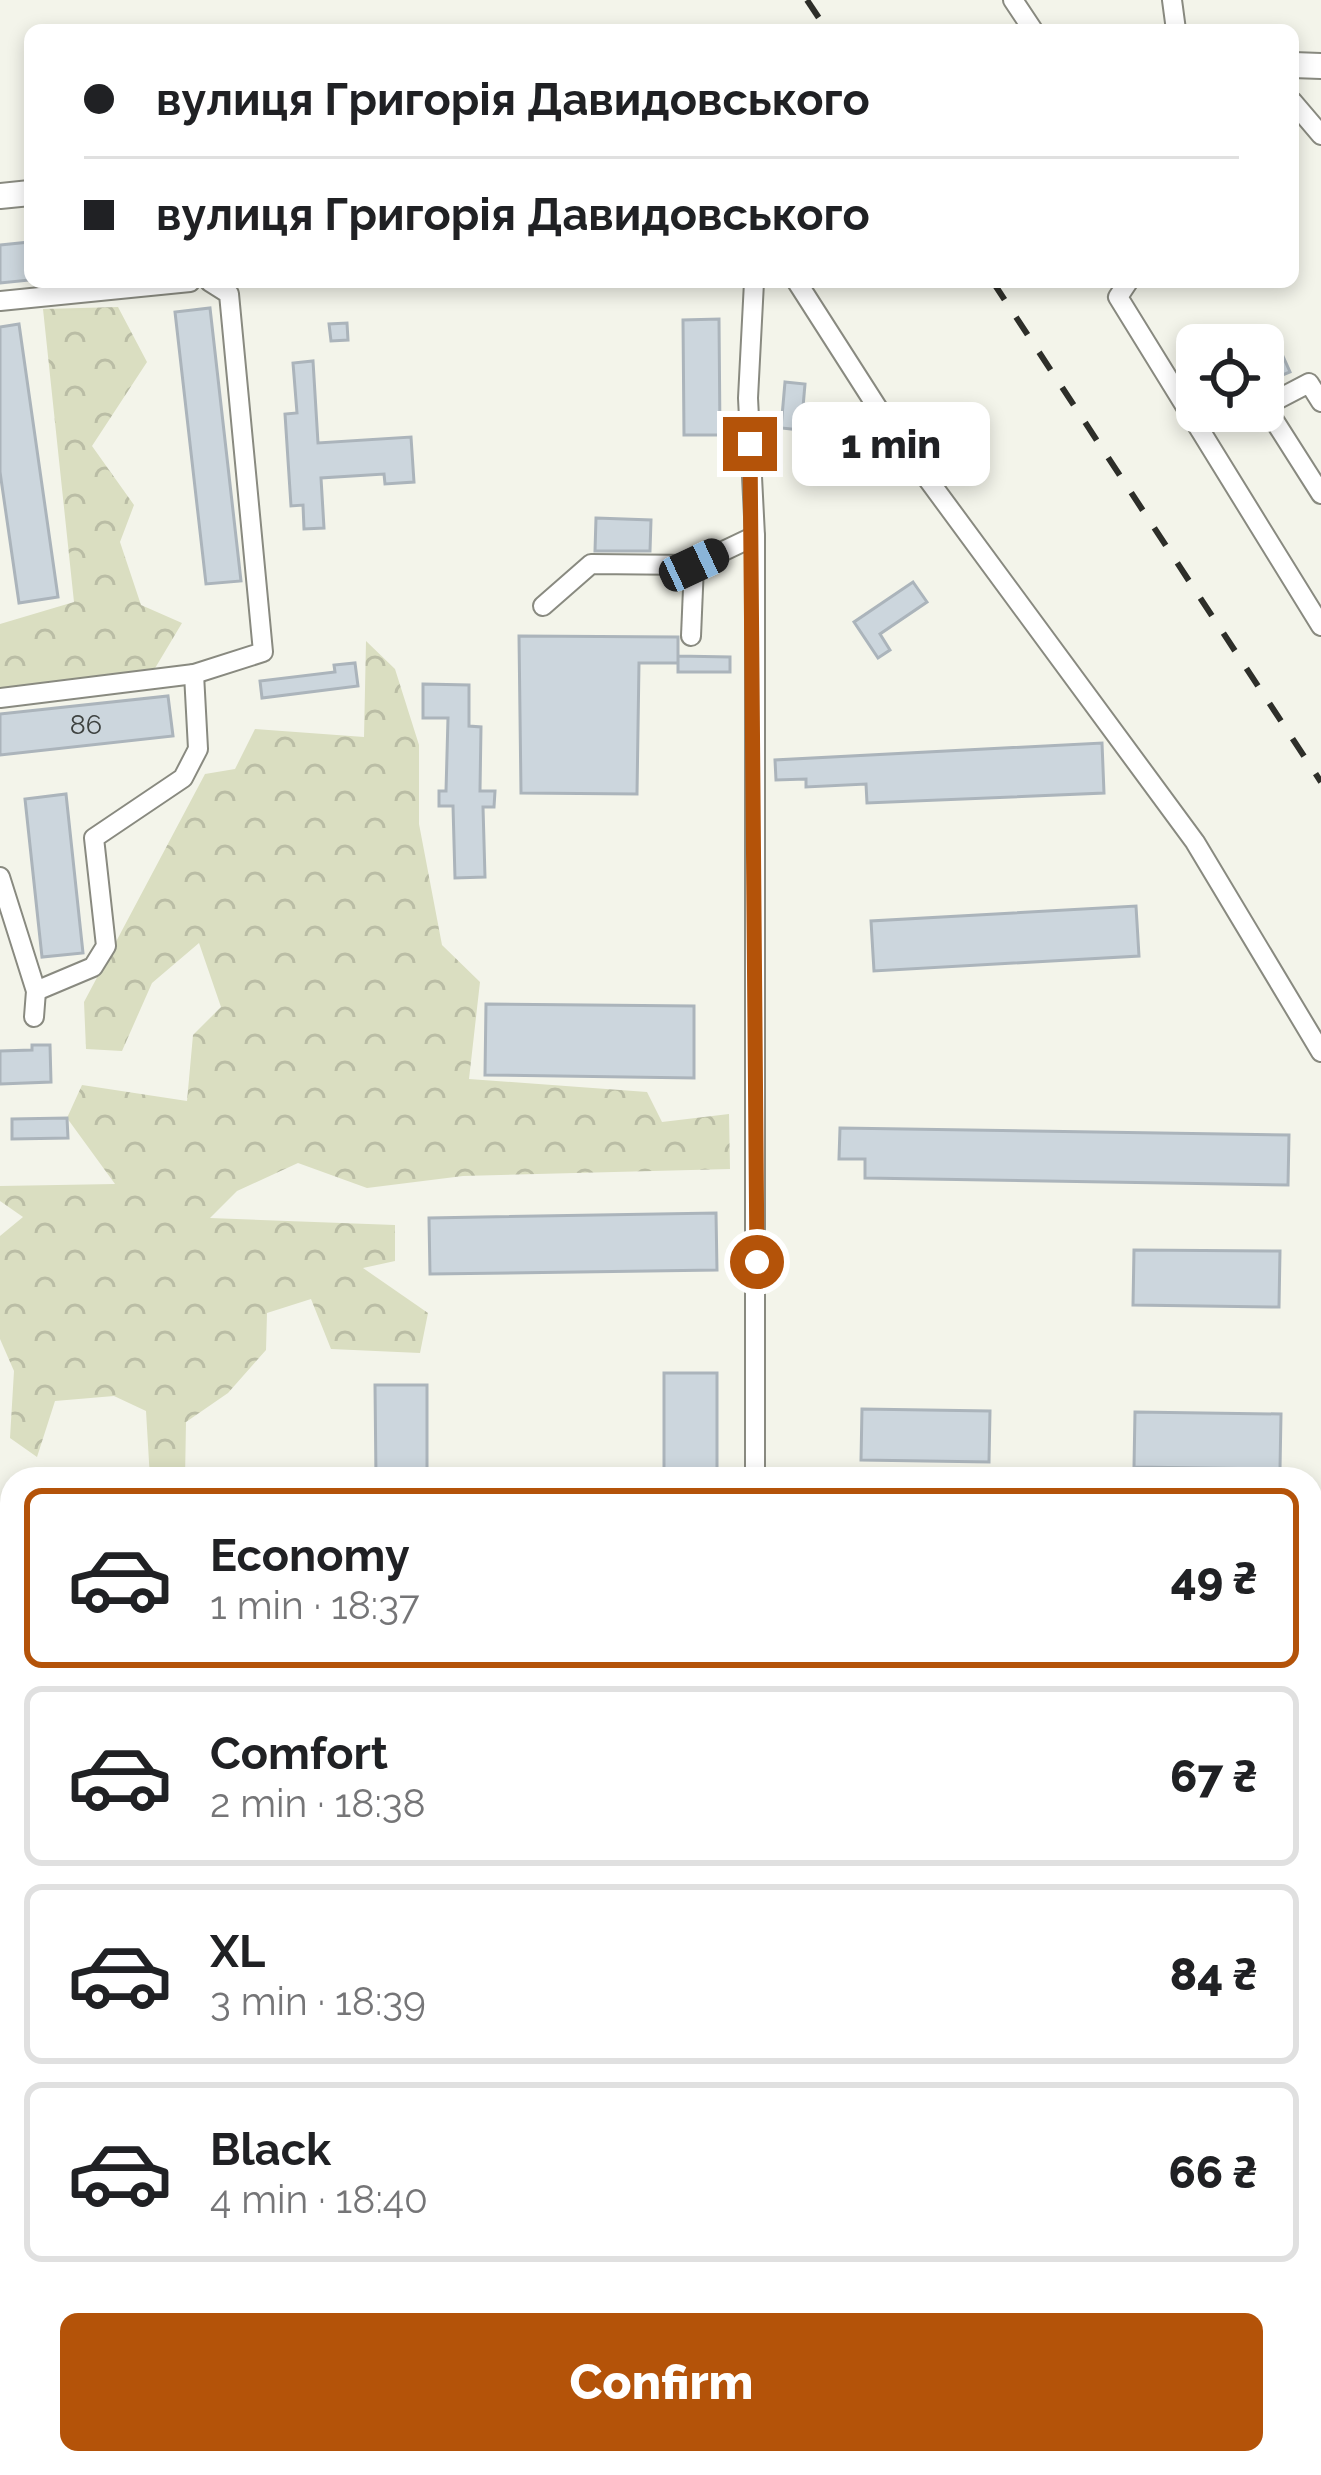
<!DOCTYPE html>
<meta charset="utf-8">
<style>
:root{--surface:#fff;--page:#f2f2f2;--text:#202124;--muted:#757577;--line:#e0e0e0;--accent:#b45309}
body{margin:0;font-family:Raleway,sans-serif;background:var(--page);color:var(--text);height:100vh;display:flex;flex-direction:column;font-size:45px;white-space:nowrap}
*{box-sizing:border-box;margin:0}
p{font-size:39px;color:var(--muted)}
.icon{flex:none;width:66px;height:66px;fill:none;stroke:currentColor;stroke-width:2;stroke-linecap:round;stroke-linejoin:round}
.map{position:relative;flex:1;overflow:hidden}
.details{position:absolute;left:0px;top:1467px;width:1323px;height:1008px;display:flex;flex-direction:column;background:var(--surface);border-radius:36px 36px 0 0;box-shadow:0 6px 18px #0003}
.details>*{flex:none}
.banner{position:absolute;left:24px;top:24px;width:1275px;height:264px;border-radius:18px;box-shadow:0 6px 18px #0003;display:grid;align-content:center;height:264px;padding:0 60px;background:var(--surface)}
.tools{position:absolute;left:1176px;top:324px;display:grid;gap:24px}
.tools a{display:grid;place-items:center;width:108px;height:108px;border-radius:18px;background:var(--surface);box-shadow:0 6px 18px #0003;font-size:60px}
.end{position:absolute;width:54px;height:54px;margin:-27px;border:15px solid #b45309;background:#fff;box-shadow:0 0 0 6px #fff}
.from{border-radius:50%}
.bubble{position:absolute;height:84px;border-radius:18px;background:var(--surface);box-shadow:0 6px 18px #0003;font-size:39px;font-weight:800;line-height:84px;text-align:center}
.car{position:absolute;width:36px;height:72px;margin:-36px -18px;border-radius:15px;box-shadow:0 0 9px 3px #0007;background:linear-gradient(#222 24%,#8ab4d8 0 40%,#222 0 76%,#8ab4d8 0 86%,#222 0)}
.banner b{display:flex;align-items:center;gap:42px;height:114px;font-size:45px}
.banner b+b{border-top:3px solid var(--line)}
.banner i{width:30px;height:30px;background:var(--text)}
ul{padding:21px 0 0;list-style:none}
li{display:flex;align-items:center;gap:36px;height:180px;margin:0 24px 18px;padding:0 36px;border:6px solid var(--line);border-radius:18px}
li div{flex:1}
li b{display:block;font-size:45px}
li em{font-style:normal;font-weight:800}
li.active{border-color:var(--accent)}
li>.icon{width:108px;height:108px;stroke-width:1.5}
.button{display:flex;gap:24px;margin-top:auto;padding:24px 60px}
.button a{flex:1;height:138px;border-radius:18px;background:var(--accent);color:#fff;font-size:48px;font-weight:800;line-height:138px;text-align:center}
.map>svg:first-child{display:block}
.forest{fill:url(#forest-crowns)}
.building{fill:#ccd6dd;stroke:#abb4bb;stroke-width:3}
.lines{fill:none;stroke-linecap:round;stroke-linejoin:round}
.minor-casing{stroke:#898a80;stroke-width:22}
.major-casing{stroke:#898a80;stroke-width:28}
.minor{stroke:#fff;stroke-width:18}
.major{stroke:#fff;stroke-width:24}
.rail{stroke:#2d2e29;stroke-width:6;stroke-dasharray:21 21;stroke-linecap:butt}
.route{stroke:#b45309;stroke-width:15}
.labels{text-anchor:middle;stroke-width:9;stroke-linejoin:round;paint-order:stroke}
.number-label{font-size:27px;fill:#3e4240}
</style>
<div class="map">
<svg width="1321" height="2475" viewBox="0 0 1321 2475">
<defs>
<pattern id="forest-crowns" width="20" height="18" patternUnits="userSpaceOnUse" patternTransform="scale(3)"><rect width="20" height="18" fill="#dadec1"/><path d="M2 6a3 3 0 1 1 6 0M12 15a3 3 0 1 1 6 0" fill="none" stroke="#babda5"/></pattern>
</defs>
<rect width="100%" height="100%" fill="#f3f4ea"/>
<g class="forest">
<polygon points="118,307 147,362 92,446 134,505 120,542 141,605 182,623 148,680 0,699 0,624 74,602 43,309"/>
<polygon points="366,641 395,669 419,745 419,824 442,945 480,982 469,1079 647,1092 662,1122 729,1114 730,1169 463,1176 367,1188 298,1163 237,1191 210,1218 395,1225 395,1261 363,1268 428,1313 420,1353 331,1349 311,1299 267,1313 266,1350 228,1393 186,1422 185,1479 150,1479 146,1411 114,1396 55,1401 37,1457 10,1438 14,1371 0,1339 0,1236 23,1217 0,1201 0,1186 115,1184 67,1118 82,1085 187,1101 193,1035 221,1007 199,943 152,983 122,1051 86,1049 84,1002 205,774 235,769 255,729 364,737"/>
</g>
<g class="building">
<polygon points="30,242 30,280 0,283 0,245"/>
<polygon points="210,308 241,581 206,584 175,312"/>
<polygon points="719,319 720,435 684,435 683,320"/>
<polygon points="347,323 348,340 331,341 329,324"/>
<polygon points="19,324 58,597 19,603 0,472 0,327"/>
<polygon points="1282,354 1290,372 1263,383 1263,362"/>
<polygon points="313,361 318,443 411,437 414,482 385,484 384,474 321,478 324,528 304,529 303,505 291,506 285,414 297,413 293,363"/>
<polygon points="785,382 805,384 801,430 781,428"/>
<polygon points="596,518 651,520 650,551 595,551"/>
<polygon points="913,582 927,602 880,634 890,650 878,658 854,622"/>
<polygon points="519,636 678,637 678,662 678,656 730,657 730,672 678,672 678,663 639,663 637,794 521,793"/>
<polygon points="355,663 358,686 262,698 260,681 335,672 334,665"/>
<polygon points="423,684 469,685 469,726 481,727 480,791 495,791 494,807 483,807 485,877 455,878 453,806 439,806 439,791 446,791 448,718 423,718"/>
<polygon points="168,696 173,736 0,755 0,714"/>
<polygon points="1102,743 1104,793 867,803 866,784 806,787 806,779 776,780 775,760"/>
<polygon points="66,794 83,953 42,957 25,799"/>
<polygon points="1136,906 1139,956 874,971 871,921"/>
<polygon points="486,1004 694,1006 694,1078 485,1075"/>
<polygon points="32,1045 50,1045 51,1082 0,1084 0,1051 32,1050"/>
<polygon points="67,1118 68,1138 12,1139 12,1119"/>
<polygon points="840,1128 1289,1135 1288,1185 865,1178 865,1159 839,1159"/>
<polygon points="716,1213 717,1270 430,1274 429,1218"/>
<polygon points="1134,1250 1280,1251 1279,1307 1133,1305"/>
<rect x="664" y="1373" width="53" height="106"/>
<polygon points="375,1385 427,1385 427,1479 376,1479"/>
<polygon points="862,1409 990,1411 989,1462 861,1460"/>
<polygon points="1135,1412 1281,1414 1280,1469 1134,1467"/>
</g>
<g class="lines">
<g class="minor-casing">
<g id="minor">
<polyline points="1013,0 1033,30"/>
<polyline points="1172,0 1176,30"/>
<polyline points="1293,102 1321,135"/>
<polyline points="754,282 748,398 755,536 755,1479"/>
<polyline points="797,282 893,432 1195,842 1321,1052"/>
<polyline points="1128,282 1118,297 1321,626"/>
<polyline points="0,301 190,282"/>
<polyline points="1321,402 1309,383 1265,406 1321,494"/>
<polyline points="543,606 591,564 694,565 755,536"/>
<polyline points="691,636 694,565"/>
<polyline points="0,698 194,674 263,652 229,294 210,282"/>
<polyline points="0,877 36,991 34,1017"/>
<polyline points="36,991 93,967 106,946 94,838 183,778 198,749 194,674"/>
<polyline points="0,1692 12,1694"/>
<polyline points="0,1960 12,1900"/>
<polyline points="750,2463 750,2475"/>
</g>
</g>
<g class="major-casing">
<g id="major">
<polyline points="1293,65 1321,66"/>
<polyline points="0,196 30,193"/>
</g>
</g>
<use href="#minor" class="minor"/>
<use href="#major" class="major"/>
<g class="rail">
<polyline points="807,0 827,30"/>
<polyline points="993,282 1321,782"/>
</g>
</g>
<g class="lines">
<polyline class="route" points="750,444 757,1262"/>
</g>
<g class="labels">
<g class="number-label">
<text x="86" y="734">86</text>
</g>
</g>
</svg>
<div class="tools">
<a><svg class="icon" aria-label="locate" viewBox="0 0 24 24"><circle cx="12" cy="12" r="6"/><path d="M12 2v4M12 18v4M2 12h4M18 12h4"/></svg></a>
</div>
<i class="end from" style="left:757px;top:1262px"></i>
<i class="end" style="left:750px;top:444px"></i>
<div class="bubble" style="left:792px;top:402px;width:198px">1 min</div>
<i class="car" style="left:694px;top:565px;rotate:65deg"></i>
<div class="banner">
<b><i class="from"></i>вулиця Григорія Давидовського</b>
<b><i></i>вулиця Григорія Давидовського</b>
</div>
<section class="details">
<ul>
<li class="active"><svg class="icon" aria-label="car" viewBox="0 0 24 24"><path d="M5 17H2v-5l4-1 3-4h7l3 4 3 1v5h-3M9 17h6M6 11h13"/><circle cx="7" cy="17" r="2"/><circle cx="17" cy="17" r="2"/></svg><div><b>Economy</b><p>1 min · 18:37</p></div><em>49 ₴</em></li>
<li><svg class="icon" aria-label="car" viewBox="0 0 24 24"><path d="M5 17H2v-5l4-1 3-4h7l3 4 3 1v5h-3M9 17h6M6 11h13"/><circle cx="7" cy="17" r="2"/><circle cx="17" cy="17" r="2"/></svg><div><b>Comfort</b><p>2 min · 18:38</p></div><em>67 ₴</em></li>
<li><svg class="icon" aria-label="car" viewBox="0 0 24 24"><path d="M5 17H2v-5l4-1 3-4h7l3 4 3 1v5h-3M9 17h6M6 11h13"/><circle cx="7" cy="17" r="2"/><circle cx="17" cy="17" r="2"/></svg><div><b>XL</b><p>3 min · 18:39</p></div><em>84 ₴</em></li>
<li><svg class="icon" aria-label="car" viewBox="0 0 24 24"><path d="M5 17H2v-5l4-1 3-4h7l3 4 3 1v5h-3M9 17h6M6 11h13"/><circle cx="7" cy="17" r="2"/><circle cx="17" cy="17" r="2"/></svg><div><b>Black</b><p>4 min · 18:40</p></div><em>66 ₴</em></li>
</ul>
<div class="button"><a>Confirm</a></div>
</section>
</div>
